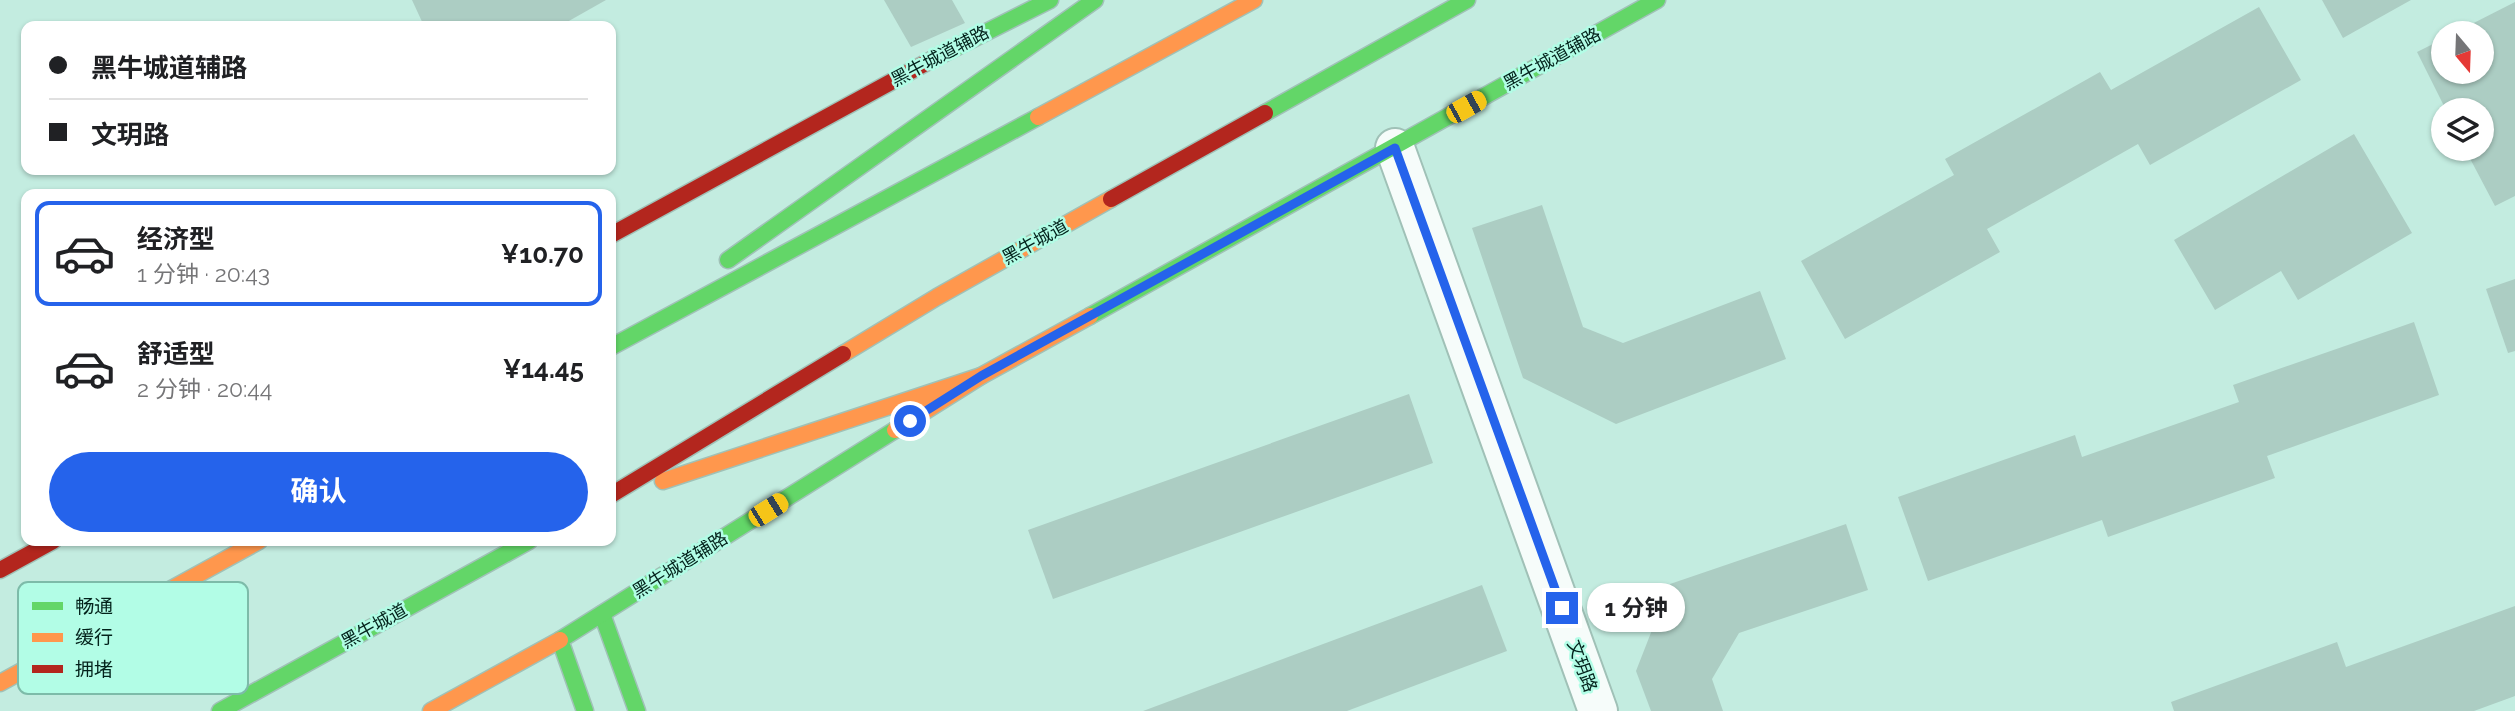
<!DOCTYPE html>
<html lang="zh">
<meta charset="utf-8">
<style>
:root{--surface:#fff;--page:#f2f2f2;--text:#202124;--muted:#757577;--line:#e0e0e0;--accent:#2563eb}
body{margin:0;font-family:Raleway,"Noto Sans SC",sans-serif;background:var(--page);color:var(--text);height:100vh;display:flex;flex-direction:column;font-size:26px;white-space:nowrap}
*{box-sizing:border-box;margin:0}
p{font-size:23px;color:var(--muted)}
.icon{flex:none;width:38px;height:38px;fill:none;stroke:currentColor;stroke-width:2;stroke-linecap:round;stroke-linejoin:round}
.map{position:relative;flex:1;overflow:hidden}
.side{position:absolute;left:21px;top:189px;width:595px;height:357px;display:flex;flex-direction:column;background:var(--surface);border-radius:14px;box-shadow:0 2px 5px #0004}
.side>*{flex:none}
.hud{position:absolute;left:21px;top:21px;width:595px;height:154px;border-radius:14px;box-shadow:0 2px 5px #0004;display:grid;align-content:center;height:154px;padding:0 28px;background:var(--surface)}
.needle{width:46px;rotate:161deg}
.tools{position:absolute;left:2431px;top:21px;display:grid;gap:14px}
.tools a{display:grid;place-items:center;width:63px;height:63px;border-radius:50%;background:var(--surface);box-shadow:0 2px 5px #0004;font-size:35px}
.end{position:absolute;width:32px;height:32px;margin:-16px;border:9px solid #2563eb;background:#fff;box-shadow:0 0 0 4px #fff}
.from{border-radius:50%}
.bubble{position:absolute;height:49px;border-radius:24px;background:var(--surface);box-shadow:0 2px 5px #0004;font-size:23px;font-weight:700;line-height:49px;text-align:center}
.car{position:absolute;width:21px;height:42px;margin:-21px -10px;border-radius:9px;box-shadow:0 0 5px 2px #0007;background:linear-gradient(#f5c518 24%,#345 0 40%,#f5c518 0 76%,#345 0 86%,#f5c518 0)}
.hud b{display:flex;align-items:center;gap:24px;height:66px;font-size:26px}
.hud b+b{border-top:2px solid var(--line)}
.hud i{width:18px;height:18px;background:var(--text)}
ul{padding:12px 0 0;list-style:none}
li{display:flex;align-items:center;gap:21px;height:105px;margin:0 14px 10px;padding:0 14px;border:4px solid transparent;border-radius:14px}
li div{flex:1}
li b{display:block;font-size:26px}
li em{font-style:normal;font-weight:700}
li.on{border-color:var(--accent)}
li>.icon{width:63px;height:63px;stroke-width:1.5}
.button{display:flex;gap:14px;margin-top:auto;padding:14px 28px}
.button a{flex:1;height:80px;border-radius:42px;background:var(--accent);color:#fff;font-size:28px;font-weight:700;line-height:80px;text-align:center}
.map>svg:first-child{display:block}
.building{fill:#accdc3}
.lines{fill:none;stroke-linecap:round;stroke-linejoin:round}
.street-casing{stroke:#a0c1b7;stroke-width:42}
.fast-casing{stroke:#a0c1b7;stroke-width:19}
.slow-casing{stroke:#a0c1b7;stroke-width:19}
.jam-casing{stroke:#a0c1b7;stroke-width:19}
.street{stroke:#f6fcfa;stroke-width:38}
.fast{stroke:#63d668;stroke-width:16}
.slow{stroke:#ff974d;stroke-width:16}
.jam{stroke:#b3261e;stroke-width:16}
.route{stroke:#2563eb;stroke-width:9}
.labels{text-anchor:middle;stroke-width:5;stroke-linejoin:round;paint-order:stroke}
.street-label{font-size:18px;fill:#03221b;stroke:#b2fde6}
.key{fill:#b2fde6;stroke:#7dbba9;stroke-width:2}
.key-label{font-size:19px;fill:#03221b}
</style>
<div class="map">
<svg width="2515" height="711" viewBox="0 0 2515 711">
<rect width="100%" height="100%" fill="#c3ece0"/>
<g class="building">
<polygon points="412,0 606,0 560,26 424,26"/>
<polygon points="884,0 952,0 965,23 911,47"/>
<polygon points="2322,0 2411,0 2343,38"/>
<polygon points="2515,2 2515,196 2495,206 2465,149 2482,149 2482,110 2446,110 2417,52 2443,39 2443,72 2482,72 2482,33 2454,33"/>
<polygon points="2259,7 2301,80 2150,165 2138,144 1987,229 2000,252 1845,339 1801,261 1954,175 1945,159 2100,72 2111,90"/>
<polygon points="2354,134 2412,233 2298,300 2281,271 2215,310 2174,240"/>
<polygon points="1542,205 1583,327 1623,343 1760,291 1786,359 1616,424 1523,378 1472,228"/>
<polygon points="2515,279 2515,351 2508,353 2486,289"/>
<polygon points="2414,322 2439,395 2267,456 2275,478 2108,537 2102,520 1928,581 1898,497 2075,435 2082,457 2239,402 2233,385"/>
<polygon points="1409,394 1433,463 1053,599 1028,530"/>
<polygon points="1846,524 1868,590 1739,633 1712,679 1723,711 1651,711 1636,671 1670,584"/>
<polygon points="1482,585 1507,651 1347,711 1143,711"/>
<polygon points="2515,606 2515,696 2474,711 2174,711 2171,702 2337,642 2346,667"/>
</g>
<g class="lines">
<g class="street-casing">
<polyline id="street" points="1395,148 1598,711"/>
</g>
<g class="fast-casing">
<g id="fast">
<polyline points="933,59 1050,0"/>
<polyline points="1265,113 1467,0"/>
<polyline points="728,260 1095,0"/>
<polyline points="1090,316 1657,0"/>
<polyline points="611,347 1038,117"/>
<polyline points="602,614 637,711"/>
<polyline points="220,711 529,541"/>
<polyline points="585,711 560,640 895,430"/>
</g>
</g>
<g class="slow-casing">
<g id="slow">
<polyline points="1038,117 1254,0"/>
<polyline points="843,354 937,297 1111,199"/>
<polyline points="895,430 981,376 1090,316"/>
<polyline points="663,481 981,376"/>
<polyline points="0,683 259,541"/>
<polyline points="431,711 560,640"/>
</g>
</g>
<g class="jam-casing">
<g id="jam">
<polyline points="1111,199 1265,113"/>
<polyline points="611,235 933,59"/>
<polyline points="611,495 843,354"/>
<polyline points="0,570 53,541"/>
</g>
</g>
<use href="#street" class="street"/>
<use href="#fast" class="fast"/>
<use href="#slow" class="slow"/>
<use href="#jam" class="jam"/>
</g>
<g class="lines">
<polyline class="route" points="910,421 981,376 1395,148 1562,608"/>
</g>
<g class="labels">
<g class="street-label">
<text transform="translate(940 56) rotate(-28)" y="6">黑牛城道辅路</text>
<text transform="translate(1552 59) rotate(-29)" y="6">黑牛城道辅路</text>
<text transform="translate(1035 242) rotate(-29)" y="6">黑牛城道</text>
<text transform="translate(680 565) rotate(-32)" y="6">黑牛城道辅路</text>
<text transform="translate(374 626) rotate(-29)" y="6">黑牛城道</text>
<text transform="translate(1582 666) rotate(70)" y="6">文玥路</text>
</g>
</g>
<rect x="18" y="582" width="230" height="112" rx="10" class="key"/>
<rect x="32" y="602" width="31" height="8" fill="#63d668"/>
<rect x="32" y="633" width="31" height="9" fill="#ff974d"/>
<rect x="32" y="665" width="31" height="8" fill="#b3261e"/>
<g class="key-label">
<text x="75" y="613">畅通</text>
<text x="75" y="644">缓行</text>
<text x="75" y="676">拥堵</text>
</g>
</svg>
<div class="tools">
<a><svg class="needle" viewBox="-14 -14 28 28"><path d="M0-13l5 13h-10z" fill="#e53935"/><path d="M0 13l5-13h-10z" fill="#757577"/></svg></a>
<a><svg class="icon" aria-label="layers" viewBox="0 0 24 24"><path d="M12 4l9 5-9 5-9-5zM3 14l9 5 9-5"/></svg></a>
</div>
<i class="end from" style="left:910px;top:421px"></i>
<i class="end" style="left:1562px;top:608px"></i>
<div class="bubble" style="left:1587px;top:583px;width:98px">1 分钟</div>
<i class="car" style="left:1466px;top:107px;rotate:61deg"></i>
<i class="car" style="left:768px;top:510px;rotate:58deg"></i>
<div class="hud">
<b><i class="from"></i>黑牛城道辅路</b>
<b><i></i>文玥路</b>
</div>
<section class="side">
<ul>
<li class="on"><svg class="icon" aria-label="car" viewBox="0 0 24 24"><path d="M5 17H2v-5l4-1 3-4h7l3 4 3 1v5h-3M9 17h6M6 11h13"/><circle cx="7" cy="17" r="2"/><circle cx="17" cy="17" r="2"/></svg><div><b>经济型</b><p>1 分钟 · 20:43</p></div><em>¥10.70</em></li>
<li><svg class="icon" aria-label="car" viewBox="0 0 24 24"><path d="M5 17H2v-5l4-1 3-4h7l3 4 3 1v5h-3M9 17h6M6 11h13"/><circle cx="7" cy="17" r="2"/><circle cx="17" cy="17" r="2"/></svg><div><b>舒适型</b><p>2 分钟 · 20:44</p></div><em>¥14.45</em></li>
</ul>
<div class="button"><a>确认</a></div>
</section>
</div>
